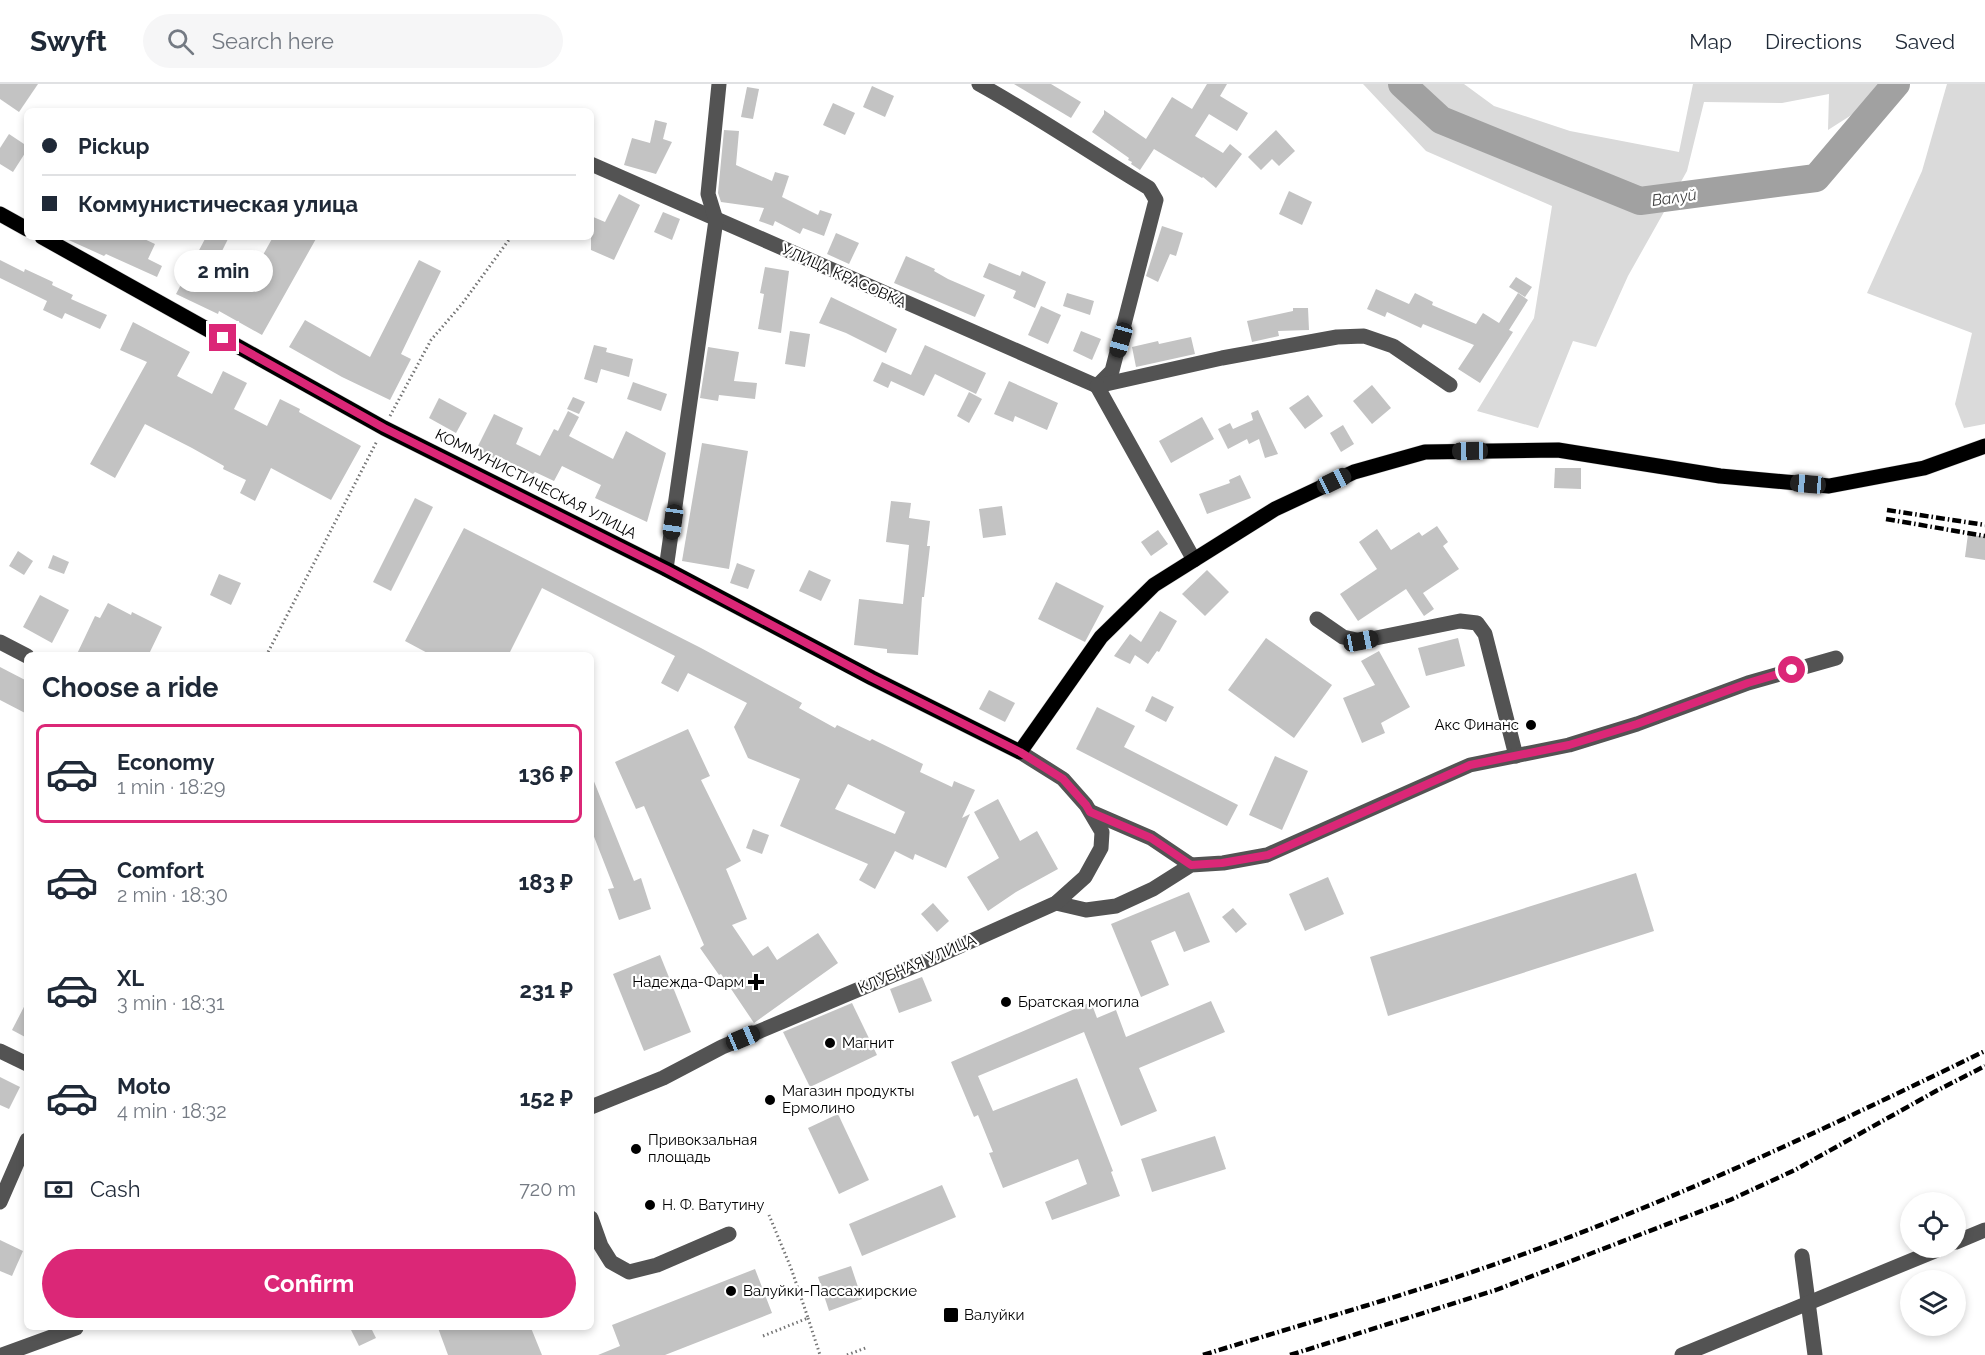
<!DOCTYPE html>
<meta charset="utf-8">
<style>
:root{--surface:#fff;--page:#f6f6f7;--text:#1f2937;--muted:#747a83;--line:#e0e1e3;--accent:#db2777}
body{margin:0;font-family:Raleway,sans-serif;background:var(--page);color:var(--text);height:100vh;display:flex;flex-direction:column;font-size:22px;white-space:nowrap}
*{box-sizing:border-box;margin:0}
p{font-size:20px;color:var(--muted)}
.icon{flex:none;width:33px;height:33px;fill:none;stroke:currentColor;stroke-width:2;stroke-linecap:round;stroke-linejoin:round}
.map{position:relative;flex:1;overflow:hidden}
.side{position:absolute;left:24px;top:568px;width:570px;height:678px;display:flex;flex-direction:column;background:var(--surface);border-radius:9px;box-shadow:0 3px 9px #0003}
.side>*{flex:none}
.top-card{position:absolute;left:24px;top:24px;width:570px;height:132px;border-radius:9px;box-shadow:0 3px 9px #0003;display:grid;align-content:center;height:132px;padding:0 18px;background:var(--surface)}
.tools{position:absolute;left:1900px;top:1108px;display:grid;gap:12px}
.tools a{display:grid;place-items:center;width:66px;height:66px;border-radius:50%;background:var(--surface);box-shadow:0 3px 9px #0003;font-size:30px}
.end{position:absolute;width:27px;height:27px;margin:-14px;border:8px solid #db2777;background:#fff;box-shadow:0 0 0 3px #fff}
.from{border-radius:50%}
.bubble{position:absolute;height:42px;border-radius:21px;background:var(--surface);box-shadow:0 3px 9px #0003;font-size:20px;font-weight:700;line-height:42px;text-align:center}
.car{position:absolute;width:18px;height:36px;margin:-18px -9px;border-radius:8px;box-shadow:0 0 4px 2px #0007;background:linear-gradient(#222 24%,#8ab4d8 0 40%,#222 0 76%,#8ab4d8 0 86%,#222 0)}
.top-card b{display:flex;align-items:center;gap:21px;height:57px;font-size:22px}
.top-card b+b{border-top:2px solid var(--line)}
.top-card i{width:15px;height:15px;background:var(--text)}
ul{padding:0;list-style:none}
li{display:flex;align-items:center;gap:18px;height:99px;margin:0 12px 9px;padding:0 6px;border:3px solid transparent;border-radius:9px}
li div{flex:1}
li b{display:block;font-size:22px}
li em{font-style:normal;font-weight:700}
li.current{border-color:var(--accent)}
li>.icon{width:54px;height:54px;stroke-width:1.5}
h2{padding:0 18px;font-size:27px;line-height:72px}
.pay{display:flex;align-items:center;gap:15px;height:66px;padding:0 18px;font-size:22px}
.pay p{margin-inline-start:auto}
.primary-button{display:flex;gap:12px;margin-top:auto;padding:12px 18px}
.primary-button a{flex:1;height:69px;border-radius:36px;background:var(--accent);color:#fff;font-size:24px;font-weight:700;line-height:69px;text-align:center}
header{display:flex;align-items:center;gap:36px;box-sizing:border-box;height:84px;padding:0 30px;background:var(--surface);border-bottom:2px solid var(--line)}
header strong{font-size:28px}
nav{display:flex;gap:33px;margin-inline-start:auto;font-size:21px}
.search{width:420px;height:54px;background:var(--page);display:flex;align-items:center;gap:15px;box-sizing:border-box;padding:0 21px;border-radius:33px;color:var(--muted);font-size:22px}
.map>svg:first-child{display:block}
.green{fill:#dadada}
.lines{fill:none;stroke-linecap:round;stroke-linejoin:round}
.river{stroke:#a1a1a1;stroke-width:28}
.building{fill:#c3c3c3;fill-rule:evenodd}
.major-casing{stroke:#dbdbdb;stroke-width:16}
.path{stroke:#757575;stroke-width:3;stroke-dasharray:1.5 3;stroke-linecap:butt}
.minor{stroke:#535353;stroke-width:15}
.major{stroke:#000;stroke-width:15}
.rail{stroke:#000;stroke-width:4.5;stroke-dasharray:9 3 1.5 3;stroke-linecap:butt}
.route{stroke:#db2777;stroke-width:8}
.poi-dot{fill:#000;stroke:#fff;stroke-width:2}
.labels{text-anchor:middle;stroke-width:4.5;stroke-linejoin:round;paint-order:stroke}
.street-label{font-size:15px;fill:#000;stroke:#fff}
.poi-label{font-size:15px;fill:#000;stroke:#fff;text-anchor:start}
.water-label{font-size:16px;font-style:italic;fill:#424242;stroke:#fff}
</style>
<header>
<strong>Swyft</strong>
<div class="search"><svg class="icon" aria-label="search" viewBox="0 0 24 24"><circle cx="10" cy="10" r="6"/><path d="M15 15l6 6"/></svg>Search here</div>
<nav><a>Map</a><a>Directions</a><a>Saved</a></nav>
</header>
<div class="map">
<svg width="1985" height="1271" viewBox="0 0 1985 1271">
<rect width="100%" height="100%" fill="#fff"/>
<g class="green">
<polygon points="1363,0 1464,0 1494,22 1570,47 1679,68 1693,0 1900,0 1828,46 1829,10 1782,19 1704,18 1687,87 1628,192 1596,263 1573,257 1538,344 1477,327 1534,234 1552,122 1426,67"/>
<polygon points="1947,0 1985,0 1985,340 1964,344 1955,320 1972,249 1867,209 1922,87"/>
</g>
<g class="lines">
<polyline class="river" points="1402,0 1441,36 1640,117 1816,94 1896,0"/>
</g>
<g class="building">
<polygon points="0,0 38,0 19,28 0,15"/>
<polygon points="1014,0 1051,0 1081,18 1071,34"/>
<polygon points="1207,0 1227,0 1220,12 1248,29 1237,47 1209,30 1195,52 1223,69 1230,60 1242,70 1216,104 1203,93 1202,94 1154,65 1140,86 1131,80 1132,78 1128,76 1129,74 1092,48 1104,30 1104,26 1146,55 1172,13 1192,25"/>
<polygon points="872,2 894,12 885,33 863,23"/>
<polygon points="747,3 759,5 753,35 741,33"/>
<polygon points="833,19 855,29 845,51 823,41"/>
<polygon points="655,36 667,39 663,55 672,58 656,90 624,81 632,54 650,59"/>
<polygon points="724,46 739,47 736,81 772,97 775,88 789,92 782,113 818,131 820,126 832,130 824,152 803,144 800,150 775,137 773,142 759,137 764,124 721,118 718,109"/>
<polygon points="1276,46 1295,67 1279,82 1272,75 1261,86 1248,73"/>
<polygon points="9,50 27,62 27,66 13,88 0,80 0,64"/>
<polygon points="1289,107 1312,118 1302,141 1279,130"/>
<polygon points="619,110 640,121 614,176 591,166 591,132 605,138"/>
<polygon points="663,128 680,135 672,156 654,148"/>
<polygon points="1162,142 1183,149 1176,172 1170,170 1158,198 1146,192"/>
<polygon points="836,149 859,159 849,180 827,170"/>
<polygon points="62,153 140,153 155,160 148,175 162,182 157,193 106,170 104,172"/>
<polygon points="206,153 229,153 211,189 244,205 273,153 317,153 262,251 219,227 218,230 176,210"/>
<polygon points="906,172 935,185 934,187 948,195 985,211 975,233 894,199"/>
<polygon points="0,176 24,188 25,185 53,198 52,201 73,211 71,215 107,231 100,245 65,229 62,235 43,226 47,217 0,194"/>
<polygon points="419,176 441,187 401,270 411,275 390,316 342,293 289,263 305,236 370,273"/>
<polygon points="989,179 1020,192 1022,187 1046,198 1035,224 1013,214 1016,207 983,193"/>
<polygon points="765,183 789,187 781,249 758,245 764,210 760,209"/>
<polygon points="1516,193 1532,203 1525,213 1509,203"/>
<polygon points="1376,205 1409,220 1415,209 1433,218 1432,221 1476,240 1483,229 1499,239 1518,209 1528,216 1509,246 1513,248 1480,299 1458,285 1474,261 1423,240 1421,244 1387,228 1385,233 1367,225"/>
<polygon points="1067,209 1094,217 1090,231 1063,222"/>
<polygon points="831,213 897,245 886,269 846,249 819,239"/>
<polygon points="1041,222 1061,231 1048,260 1028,251"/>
<polygon points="1293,224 1308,224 1309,246 1278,247 1279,252 1252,258 1247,237 1293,227"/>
<polygon points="133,238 190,268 177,292 212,310 223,287 247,299 234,325 267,342 280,315 300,325 299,328 361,362 331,416 271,384 255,417 240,409 246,396 223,385 224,382 192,364 145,340 115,394 90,380 147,278 120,266"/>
<polygon points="790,247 810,250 805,283 785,280"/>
<polygon points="1081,247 1101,255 1092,276 1073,267"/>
<polygon points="1191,253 1195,270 1136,283 1132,263 1158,257 1159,260"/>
<polygon points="594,261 607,264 606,268 633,275 629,293 601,285 597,299 584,295"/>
<polygon points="925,261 986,289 976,310 935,290 924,312 891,297 888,304 873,297 882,278 911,291"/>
<polygon points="708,263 739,268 734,297 757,299 755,315 719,311 718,317 700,314"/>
<polygon points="1009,297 1058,319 1047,346 1015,332 1013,338 994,330"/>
<polygon points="633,298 667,310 661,327 627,315"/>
<polygon points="1372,301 1391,324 1372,340 1353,317"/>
<polygon points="969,308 982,315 969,339 957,332"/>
<polygon points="1308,311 1323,332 1305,345 1289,324"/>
<polygon points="573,313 585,318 579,330 567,325"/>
<polygon points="439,314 467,329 456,349 429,334"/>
<polygon points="1258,326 1278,370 1265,374 1259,355 1249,360 1247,355 1228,365 1218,345 1230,339 1233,345 1253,336 1251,329"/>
<polygon points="568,327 579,333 569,352 613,375 626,347 666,369 647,438 595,414 601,401 562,382 554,397 535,388 533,390 498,372 496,375 476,366 494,330 523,344 516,360 540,372 554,345 558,347"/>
<polygon points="1202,333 1214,355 1171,379 1159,357"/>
<polygon points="1343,341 1354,360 1341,368 1330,349"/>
<polygon points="702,359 748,367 729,485 682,477"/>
<polygon points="1555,384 1581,384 1581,405 1554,404"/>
<polygon points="1240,391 1251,414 1207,430 1199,410 1230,399 1229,396"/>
<polygon points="415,414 433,423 391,507 373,498"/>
<polygon points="891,417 911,419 909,434 930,437 927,462 930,462 924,513 922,513 918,571 887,569 887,565 854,561 859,515 903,520 909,461 886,458"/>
<polygon points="1002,422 1006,451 983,454 979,425"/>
<polygon points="1437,442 1448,458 1443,462 1459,485 1423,509 1434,525 1424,532 1406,505 1358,537 1340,510 1377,485 1359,458 1377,445 1391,466 1419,448 1422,452"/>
<path d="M464,444L701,564L802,619L799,624L835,644L837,641L870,657L872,655L923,680L920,688L952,703L954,697L975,706L962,734L970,730L946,784L915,770L913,776L895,767L875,805L859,796L868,780L780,742L800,695L748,674L734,643L747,619L688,589L678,608L661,599L675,572L542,504L508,572H433L405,557ZM848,700L905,728L895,750L835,725Z"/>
<polygon points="1158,446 1168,460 1151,472 1141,458"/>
<polygon points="1968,450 1985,453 1985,476 1965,473"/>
<polygon points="18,467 33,477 24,491 9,482"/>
<polygon points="53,471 69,478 64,490 48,484"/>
<polygon points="737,479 755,486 748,505 730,499"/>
<polygon points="809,486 831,496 821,517 799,507"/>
<polygon points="1207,486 1229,508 1205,532 1182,510"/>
<polygon points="219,490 241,499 231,521 210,511"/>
<polygon points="1056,498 1104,522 1085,558 1038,535"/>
<polygon points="40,511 69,526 52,559 23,543"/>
<polygon points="108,519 131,531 132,528 162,543 148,572 76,572 95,532 100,534"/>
<polygon points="1160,527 1177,537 1159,568 1157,567 1148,580 1135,571 1130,580 1114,572 1130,550 1141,558"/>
<polygon points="1266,554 1332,601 1294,654 1228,606"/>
<polygon points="1458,554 1465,582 1426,592 1418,564"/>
<polygon points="1379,567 1410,623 1381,639 1385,649 1362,659 1343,614 1375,601 1361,577"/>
<polygon points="0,583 27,597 27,630 0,616"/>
<polygon points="989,606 1015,619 1005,638 979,625"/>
<polygon points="1152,612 1174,623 1166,638 1145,627"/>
<polygon points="1097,623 1135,642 1124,663 1238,721 1227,742 1076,665"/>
<polygon points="688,645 710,692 701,696 741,777 726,785 747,835 732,841 753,872 768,862 777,876 818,849 838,879 754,939 721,890 719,891 700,864 704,861 644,722 636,725 615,678"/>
<polygon points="1275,672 1308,687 1282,746 1249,731"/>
<polygon points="591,690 634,797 641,794 651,825 619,836 608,805 614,804 591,745"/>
<polygon points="998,715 1020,757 1037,747 1058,785 1016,808 988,827 967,793 999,774 974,728"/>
<polygon points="753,745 769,751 762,770 746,764"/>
<polygon points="1636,789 1654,847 1388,932 1370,873"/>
<polygon points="1328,793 1344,830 1305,847 1289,810"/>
<polygon points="1189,808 1210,858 1184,868 1175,847 1151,857 1169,901 1141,913 1111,840"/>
<polygon points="933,819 949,837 937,848 921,830"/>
<polygon points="1233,824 1247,840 1236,849 1222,833"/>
<polygon points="660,871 691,948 644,967 613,890"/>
<polygon points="922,893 932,917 899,929 890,905"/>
<polygon points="27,917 27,954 12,946"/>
<polygon points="1211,917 1225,948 1139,984 1157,1027 1121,1042 1084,948 978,992 993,1027 1077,994 1113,1087 1111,1088 1120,1112 1052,1136 1045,1118 1087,1100 1078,1075 1003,1104 989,1069 993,1068 978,1031 974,1033 951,978 1091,918 1097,934 1116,926 1126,953"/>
<polygon points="852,919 877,971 810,1003 783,948"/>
<polygon points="0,993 20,1003 9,1025 0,1021"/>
<polygon points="838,1030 869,1096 839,1110 808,1044"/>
<polygon points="1215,1052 1226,1085 1152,1108 1141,1075"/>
<polygon points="942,1101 956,1133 862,1172 849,1140"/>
<polygon points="0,1156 23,1167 12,1192 0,1187"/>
<polygon points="851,1182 862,1215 829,1227 818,1193"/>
<polygon points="755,1185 772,1229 665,1271 598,1271 620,1262 612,1241"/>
<polygon points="350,1244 371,1244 376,1254 359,1262"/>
<polygon points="438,1244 531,1244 542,1271 448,1271"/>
</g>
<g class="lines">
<g class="major-casing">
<g id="major">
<polyline points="0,130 27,145"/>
<polyline points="42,153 384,344 666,485 872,594 1020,668 1101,553 1154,501 1275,425 1354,388 1425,368 1558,366 1720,392 1829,402 1924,384 1985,362"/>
</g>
</g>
<g class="path">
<polyline points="390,332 431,256 462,220 511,153"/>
<polyline points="266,572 377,357"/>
<polyline points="808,1234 820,1271"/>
<polyline points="763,1252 808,1234 791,1184 769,1131"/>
<polyline points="847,1271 868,1263"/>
</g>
<g class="minor">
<path d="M979,0C1037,32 1092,70 1149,104L1156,116L1112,287L1097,302"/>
<polyline points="591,80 1097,302"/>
<polyline points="1097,302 1222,274 1337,253 1364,252 1393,262 1450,301"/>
<polyline points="1097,302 1194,476"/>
<polyline points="666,485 716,136 708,110 719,0"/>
<polyline points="1317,535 1343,553 1361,557 1460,537 1477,539 1485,550 1516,672"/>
<polyline points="0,558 27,572"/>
<polyline points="1091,728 1151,754 1191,781"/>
<polyline points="1056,819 1086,826 1116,822 1153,805 1191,781 1223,779 1267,771 1470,681 1569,661 1637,640 1748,599 1836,574"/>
<polyline points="0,967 27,980"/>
<polyline points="591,1023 663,994 722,963 933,874 1056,819 1085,793 1101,764 1102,748 1086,721 1063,695 1020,668"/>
<polyline points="0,1118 27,1056"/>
<polyline points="591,1134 601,1162 611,1178 629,1188 657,1181 729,1150"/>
<polyline points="1956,1158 1985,1146"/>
<polyline points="1802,1172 1815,1271"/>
<polyline points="2,1271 76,1244"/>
<polyline points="1682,1271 1942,1164"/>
</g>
<use href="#major" class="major"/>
<g class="rail">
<polyline points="1887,426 1985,441"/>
<polyline points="1886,435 1985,452"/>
<path d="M1203,1271C1315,1236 1430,1205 1540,1164C1693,1108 1839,1038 1985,967"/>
<polyline points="1290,1271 1496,1206 1730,1116 1795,1086 1936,1007 1985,982"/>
</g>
</g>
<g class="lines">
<polyline class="route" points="223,254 384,344 666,485 872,594 1020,668 1063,695 1086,721 1090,728 1151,754 1191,781 1222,779 1268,771 1470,681 1569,661 1637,640 1748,599 1792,586"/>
</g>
<g class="poi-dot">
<circle cx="1531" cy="641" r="6"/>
<path d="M753 889h6v6h6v6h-6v6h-6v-6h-6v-6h6z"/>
<circle cx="1006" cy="918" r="6"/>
<circle cx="830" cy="959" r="6"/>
<circle cx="770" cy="1016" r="6"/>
<circle cx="636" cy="1065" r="6"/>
<circle cx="650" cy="1121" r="6"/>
<circle cx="731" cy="1207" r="6"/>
<rect x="943" y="1223" width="16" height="16" rx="3"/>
</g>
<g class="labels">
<g class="street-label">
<text transform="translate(844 192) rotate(24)" y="5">УЛИЦА КРАСОВКА</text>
<text transform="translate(536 400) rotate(27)" y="5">КОММУНИСТИЧЕСКАЯ УЛИЦА</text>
<text transform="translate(917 880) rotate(-23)" y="5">КЛУБНАЯ УЛИЦА</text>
</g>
<g class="poi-label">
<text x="1519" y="646" text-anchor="end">Акс Финанс</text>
<text x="744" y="903" text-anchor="end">Надежда-Фарм</text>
<text x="1018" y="923">Братская могила</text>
<text x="842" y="964">Магнит</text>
<text x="782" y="1012">Магазин продукты<tspan x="782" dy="17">Ермолино</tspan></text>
<text x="648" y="1061">Привокзальная<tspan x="648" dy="17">площадь</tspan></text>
<text x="662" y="1126">Н. Ф. Ватутину</text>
<text x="743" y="1212">Валуйки-Пассажирские</text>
<text x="964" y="1236">Валуйки</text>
</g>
<g class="water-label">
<text transform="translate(1674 113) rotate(-8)" y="6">Валуй</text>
</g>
</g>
</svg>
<div class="tools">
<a><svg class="icon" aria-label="locate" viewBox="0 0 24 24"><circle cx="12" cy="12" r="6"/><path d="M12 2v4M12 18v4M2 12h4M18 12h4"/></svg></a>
<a><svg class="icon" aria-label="layers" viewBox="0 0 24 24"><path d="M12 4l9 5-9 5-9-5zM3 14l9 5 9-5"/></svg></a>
</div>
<i class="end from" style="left:1792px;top:586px"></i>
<i class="end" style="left:223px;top:254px"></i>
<div class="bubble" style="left:174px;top:166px;width:99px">2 min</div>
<i class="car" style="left:1121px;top:256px;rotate:196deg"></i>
<i class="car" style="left:1470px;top:367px;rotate:269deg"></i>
<i class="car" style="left:1334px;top:397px;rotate:64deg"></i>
<i class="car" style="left:1808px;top:400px;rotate:275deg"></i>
<i class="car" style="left:673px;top:438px;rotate:188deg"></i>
<i class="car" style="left:1361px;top:557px;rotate:79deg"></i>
<i class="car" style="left:743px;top:954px;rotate:67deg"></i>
<div class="top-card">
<b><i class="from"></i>Pickup</b>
<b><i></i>Коммунистическая улица</b>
</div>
<section class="side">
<h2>Choose a ride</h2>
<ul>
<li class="current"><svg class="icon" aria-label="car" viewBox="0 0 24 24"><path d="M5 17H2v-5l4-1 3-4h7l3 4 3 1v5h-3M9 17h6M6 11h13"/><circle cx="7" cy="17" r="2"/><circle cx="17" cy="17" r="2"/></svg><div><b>Economy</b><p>1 min · 18:29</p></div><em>136 ₽</em></li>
<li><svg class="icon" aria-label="car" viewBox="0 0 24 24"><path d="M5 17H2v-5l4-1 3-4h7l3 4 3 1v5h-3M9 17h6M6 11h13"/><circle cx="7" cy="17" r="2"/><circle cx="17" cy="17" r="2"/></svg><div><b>Comfort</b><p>2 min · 18:30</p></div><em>183 ₽</em></li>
<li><svg class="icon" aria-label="car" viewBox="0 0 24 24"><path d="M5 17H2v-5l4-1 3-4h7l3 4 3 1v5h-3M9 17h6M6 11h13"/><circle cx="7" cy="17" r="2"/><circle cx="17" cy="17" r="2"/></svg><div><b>XL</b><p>3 min · 18:31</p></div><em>231 ₽</em></li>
<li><svg class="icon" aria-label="car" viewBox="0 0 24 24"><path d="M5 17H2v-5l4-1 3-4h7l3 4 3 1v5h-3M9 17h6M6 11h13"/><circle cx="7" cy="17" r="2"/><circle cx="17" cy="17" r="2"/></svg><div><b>Moto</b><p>4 min · 18:32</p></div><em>152 ₽</em></li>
</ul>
<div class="pay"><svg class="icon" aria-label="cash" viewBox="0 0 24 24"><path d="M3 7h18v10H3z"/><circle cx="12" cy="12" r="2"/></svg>Cash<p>720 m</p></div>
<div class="primary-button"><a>Confirm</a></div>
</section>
</div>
